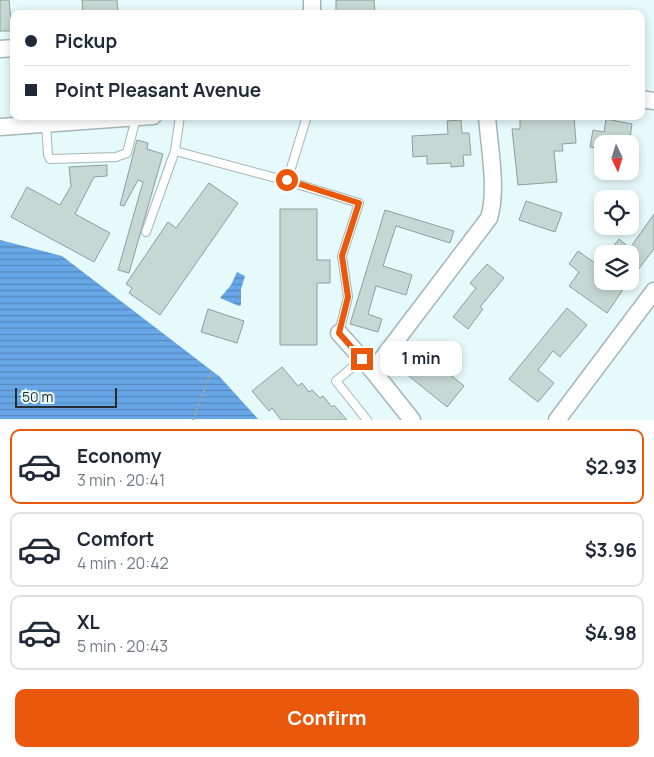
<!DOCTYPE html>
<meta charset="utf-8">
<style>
:root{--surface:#fff;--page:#f2f2f3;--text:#1f2937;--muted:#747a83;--line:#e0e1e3;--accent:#ea580c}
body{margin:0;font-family:Manrope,sans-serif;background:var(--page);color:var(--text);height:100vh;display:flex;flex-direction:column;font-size:19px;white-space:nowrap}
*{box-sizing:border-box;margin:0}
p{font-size:16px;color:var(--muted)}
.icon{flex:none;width:28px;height:28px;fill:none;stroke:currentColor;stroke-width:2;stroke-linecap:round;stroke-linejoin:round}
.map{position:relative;height:420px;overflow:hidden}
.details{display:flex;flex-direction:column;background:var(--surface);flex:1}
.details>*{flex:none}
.top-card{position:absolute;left:10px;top:10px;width:635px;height:110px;border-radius:10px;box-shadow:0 2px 8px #0003;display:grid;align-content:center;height:110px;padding:0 15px;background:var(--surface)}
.needle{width:32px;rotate:176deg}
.controls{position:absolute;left:594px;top:135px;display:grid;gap:10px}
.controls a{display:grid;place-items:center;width:45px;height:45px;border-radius:10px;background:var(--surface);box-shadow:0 2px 8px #0003;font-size:25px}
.scale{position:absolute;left:15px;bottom:12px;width:102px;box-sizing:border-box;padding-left:5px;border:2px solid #262d2e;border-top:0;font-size:14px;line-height:18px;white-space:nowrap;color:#262d2e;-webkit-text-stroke:4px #e6f9fb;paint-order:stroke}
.end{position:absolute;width:22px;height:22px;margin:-11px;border:6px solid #ea580c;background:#fff;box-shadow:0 0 0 2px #fff}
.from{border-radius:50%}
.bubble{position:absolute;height:35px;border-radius:10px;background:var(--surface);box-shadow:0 2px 8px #0003;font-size:16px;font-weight:700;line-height:35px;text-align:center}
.top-card b{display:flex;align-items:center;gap:18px;height:48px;font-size:19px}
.top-card b+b{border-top:1px solid var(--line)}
.top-card i{width:12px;height:12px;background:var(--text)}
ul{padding:9px 0 0;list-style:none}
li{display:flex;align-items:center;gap:15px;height:75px;margin:0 10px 8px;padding:0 5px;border:2px solid var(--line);border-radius:10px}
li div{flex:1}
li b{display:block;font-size:19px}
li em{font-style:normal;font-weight:700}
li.selected{border-color:var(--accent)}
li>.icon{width:45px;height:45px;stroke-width:1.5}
.action{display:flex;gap:10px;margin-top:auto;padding:10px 15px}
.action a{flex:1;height:58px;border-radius:10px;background:var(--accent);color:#fff;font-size:20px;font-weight:700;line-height:58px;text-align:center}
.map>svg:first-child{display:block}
.water{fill:url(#water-rules)}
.building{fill:#c6d8d3;stroke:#8fa09b}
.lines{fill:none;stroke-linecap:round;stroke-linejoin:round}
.service-casing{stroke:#a4b6b8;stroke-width:10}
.minor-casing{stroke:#a4b6b8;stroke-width:19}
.path{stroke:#98a6a7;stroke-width:2.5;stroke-dasharray:2.5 2.5;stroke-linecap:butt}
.service{stroke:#fff;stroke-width:8}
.minor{stroke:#fff;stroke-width:16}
.route{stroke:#ea580c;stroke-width:6}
</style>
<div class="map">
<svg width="654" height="420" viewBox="0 0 654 420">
<defs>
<pattern id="water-rules" width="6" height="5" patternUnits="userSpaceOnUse" patternTransform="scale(1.25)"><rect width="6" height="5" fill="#67a6e7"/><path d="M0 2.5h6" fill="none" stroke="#5588bc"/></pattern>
</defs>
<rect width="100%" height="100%" fill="#e6f9fb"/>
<g class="water">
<polygon points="0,240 62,256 220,377 258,419 0,419"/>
<polygon points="237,272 245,276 241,289 241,305 239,306 220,298 231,285"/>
</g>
<g class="building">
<polygon points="0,0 9,0 12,31 0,31"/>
<polygon points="82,0 117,0 118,14 83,14"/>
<polygon points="336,0 374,0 375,14 336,14"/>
<polygon points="574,116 576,143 562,144 563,151 554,151 557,182 518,185 512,129 520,129 520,118"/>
<polygon points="606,119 632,124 629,144 602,144 602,149 590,147 593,130 604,132"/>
<polygon points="461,120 462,133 469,133 471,155 463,155 464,166 451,167 451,163 427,164 427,156 413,157 412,136 448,134 447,121"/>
<polygon points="137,140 148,143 147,149 163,154 129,273 118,270 143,182 138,180 124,206 120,205"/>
<polygon points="107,165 107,176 94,177 75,214 110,233 94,262 11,217 27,187 60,205 71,186 69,167"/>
<polygon points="209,183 238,203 160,315 129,293 132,288 126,284 168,222 176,228"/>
<polygon points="526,201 562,213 555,232 519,220"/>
<polygon points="280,209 317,209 317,260 330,260 330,283 317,283 317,345 280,345"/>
<polygon points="385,210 454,231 450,243 396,226 383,266 412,275 406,295 376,286 368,314 382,319 378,332 350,324"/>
<polygon points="654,214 654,249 630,280 630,254 607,254 619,239 630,248"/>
<polygon points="578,251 602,268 602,281 629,281 607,313 569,286 579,272 569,264"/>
<polygon points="487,264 504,278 480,307 483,309 468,329 453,317 476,288 470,283"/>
<polygon points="567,308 587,325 560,357 553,351 538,370 554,383 538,402 509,379"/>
<polygon points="208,309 244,321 237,343 201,332"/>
<polygon points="429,342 443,354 436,363 464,386 447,407 404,372"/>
<polygon points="282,367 298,386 302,383 309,392 312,390 320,398 323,396 332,407 334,405 347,420 281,420 272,408 269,411 252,391"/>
</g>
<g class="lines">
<g class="service-casing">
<g id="service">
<polyline points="46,124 48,155 50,159 116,157 127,153 136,118"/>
<polyline points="175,151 287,181 359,203 342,256 348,297 339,333"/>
<polyline points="287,181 307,116"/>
<polyline points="146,232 175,151 180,116"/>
<polyline points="362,359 336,381 367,420"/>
</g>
</g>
<g class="minor-casing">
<g id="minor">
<polyline points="312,0 312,14"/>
<polyline points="0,49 14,48"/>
<polyline points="641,99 654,101"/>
<polyline points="0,127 153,116"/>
<polyline points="339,333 373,371 412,420"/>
<path d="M373,371L489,218C498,190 489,146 487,116"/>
<polyline points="557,420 654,291"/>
</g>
</g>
<polyline class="path" points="193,420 212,370"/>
<use href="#service" class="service"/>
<use href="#minor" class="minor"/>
</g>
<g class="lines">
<polyline class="route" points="287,180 359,203 342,256 348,297 339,333 362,359"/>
</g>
</svg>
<div class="controls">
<a><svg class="needle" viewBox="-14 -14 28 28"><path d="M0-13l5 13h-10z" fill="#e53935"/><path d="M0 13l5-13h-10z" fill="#747a83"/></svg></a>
<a><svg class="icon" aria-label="locate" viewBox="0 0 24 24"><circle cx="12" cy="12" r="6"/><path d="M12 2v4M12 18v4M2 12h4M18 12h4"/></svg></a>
<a><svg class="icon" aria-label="layers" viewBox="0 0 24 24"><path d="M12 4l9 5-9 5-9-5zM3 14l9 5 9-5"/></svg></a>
</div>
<div class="scale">50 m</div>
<i class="end from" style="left:287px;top:180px"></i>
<i class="end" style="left:362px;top:359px"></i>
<div class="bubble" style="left:380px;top:341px;width:82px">1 min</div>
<div class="top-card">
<b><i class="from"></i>Pickup</b>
<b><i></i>Point Pleasant Avenue</b>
</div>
</div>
<section class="details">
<ul>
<li class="selected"><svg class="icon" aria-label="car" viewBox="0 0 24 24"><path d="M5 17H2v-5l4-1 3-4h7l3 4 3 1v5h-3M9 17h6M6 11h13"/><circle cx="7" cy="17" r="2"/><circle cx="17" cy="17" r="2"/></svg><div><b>Economy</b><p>3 min · 20:41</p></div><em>$2.93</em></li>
<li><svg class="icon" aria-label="car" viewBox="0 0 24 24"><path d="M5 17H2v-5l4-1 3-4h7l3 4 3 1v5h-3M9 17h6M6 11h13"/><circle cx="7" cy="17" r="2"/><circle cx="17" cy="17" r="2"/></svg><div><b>Comfort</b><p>4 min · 20:42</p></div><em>$3.96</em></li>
<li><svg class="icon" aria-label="car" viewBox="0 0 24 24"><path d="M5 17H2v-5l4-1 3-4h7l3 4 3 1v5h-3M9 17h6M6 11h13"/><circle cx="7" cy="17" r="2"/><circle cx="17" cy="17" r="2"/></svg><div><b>XL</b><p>5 min · 20:43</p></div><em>$4.98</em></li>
</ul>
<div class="action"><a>Confirm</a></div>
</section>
